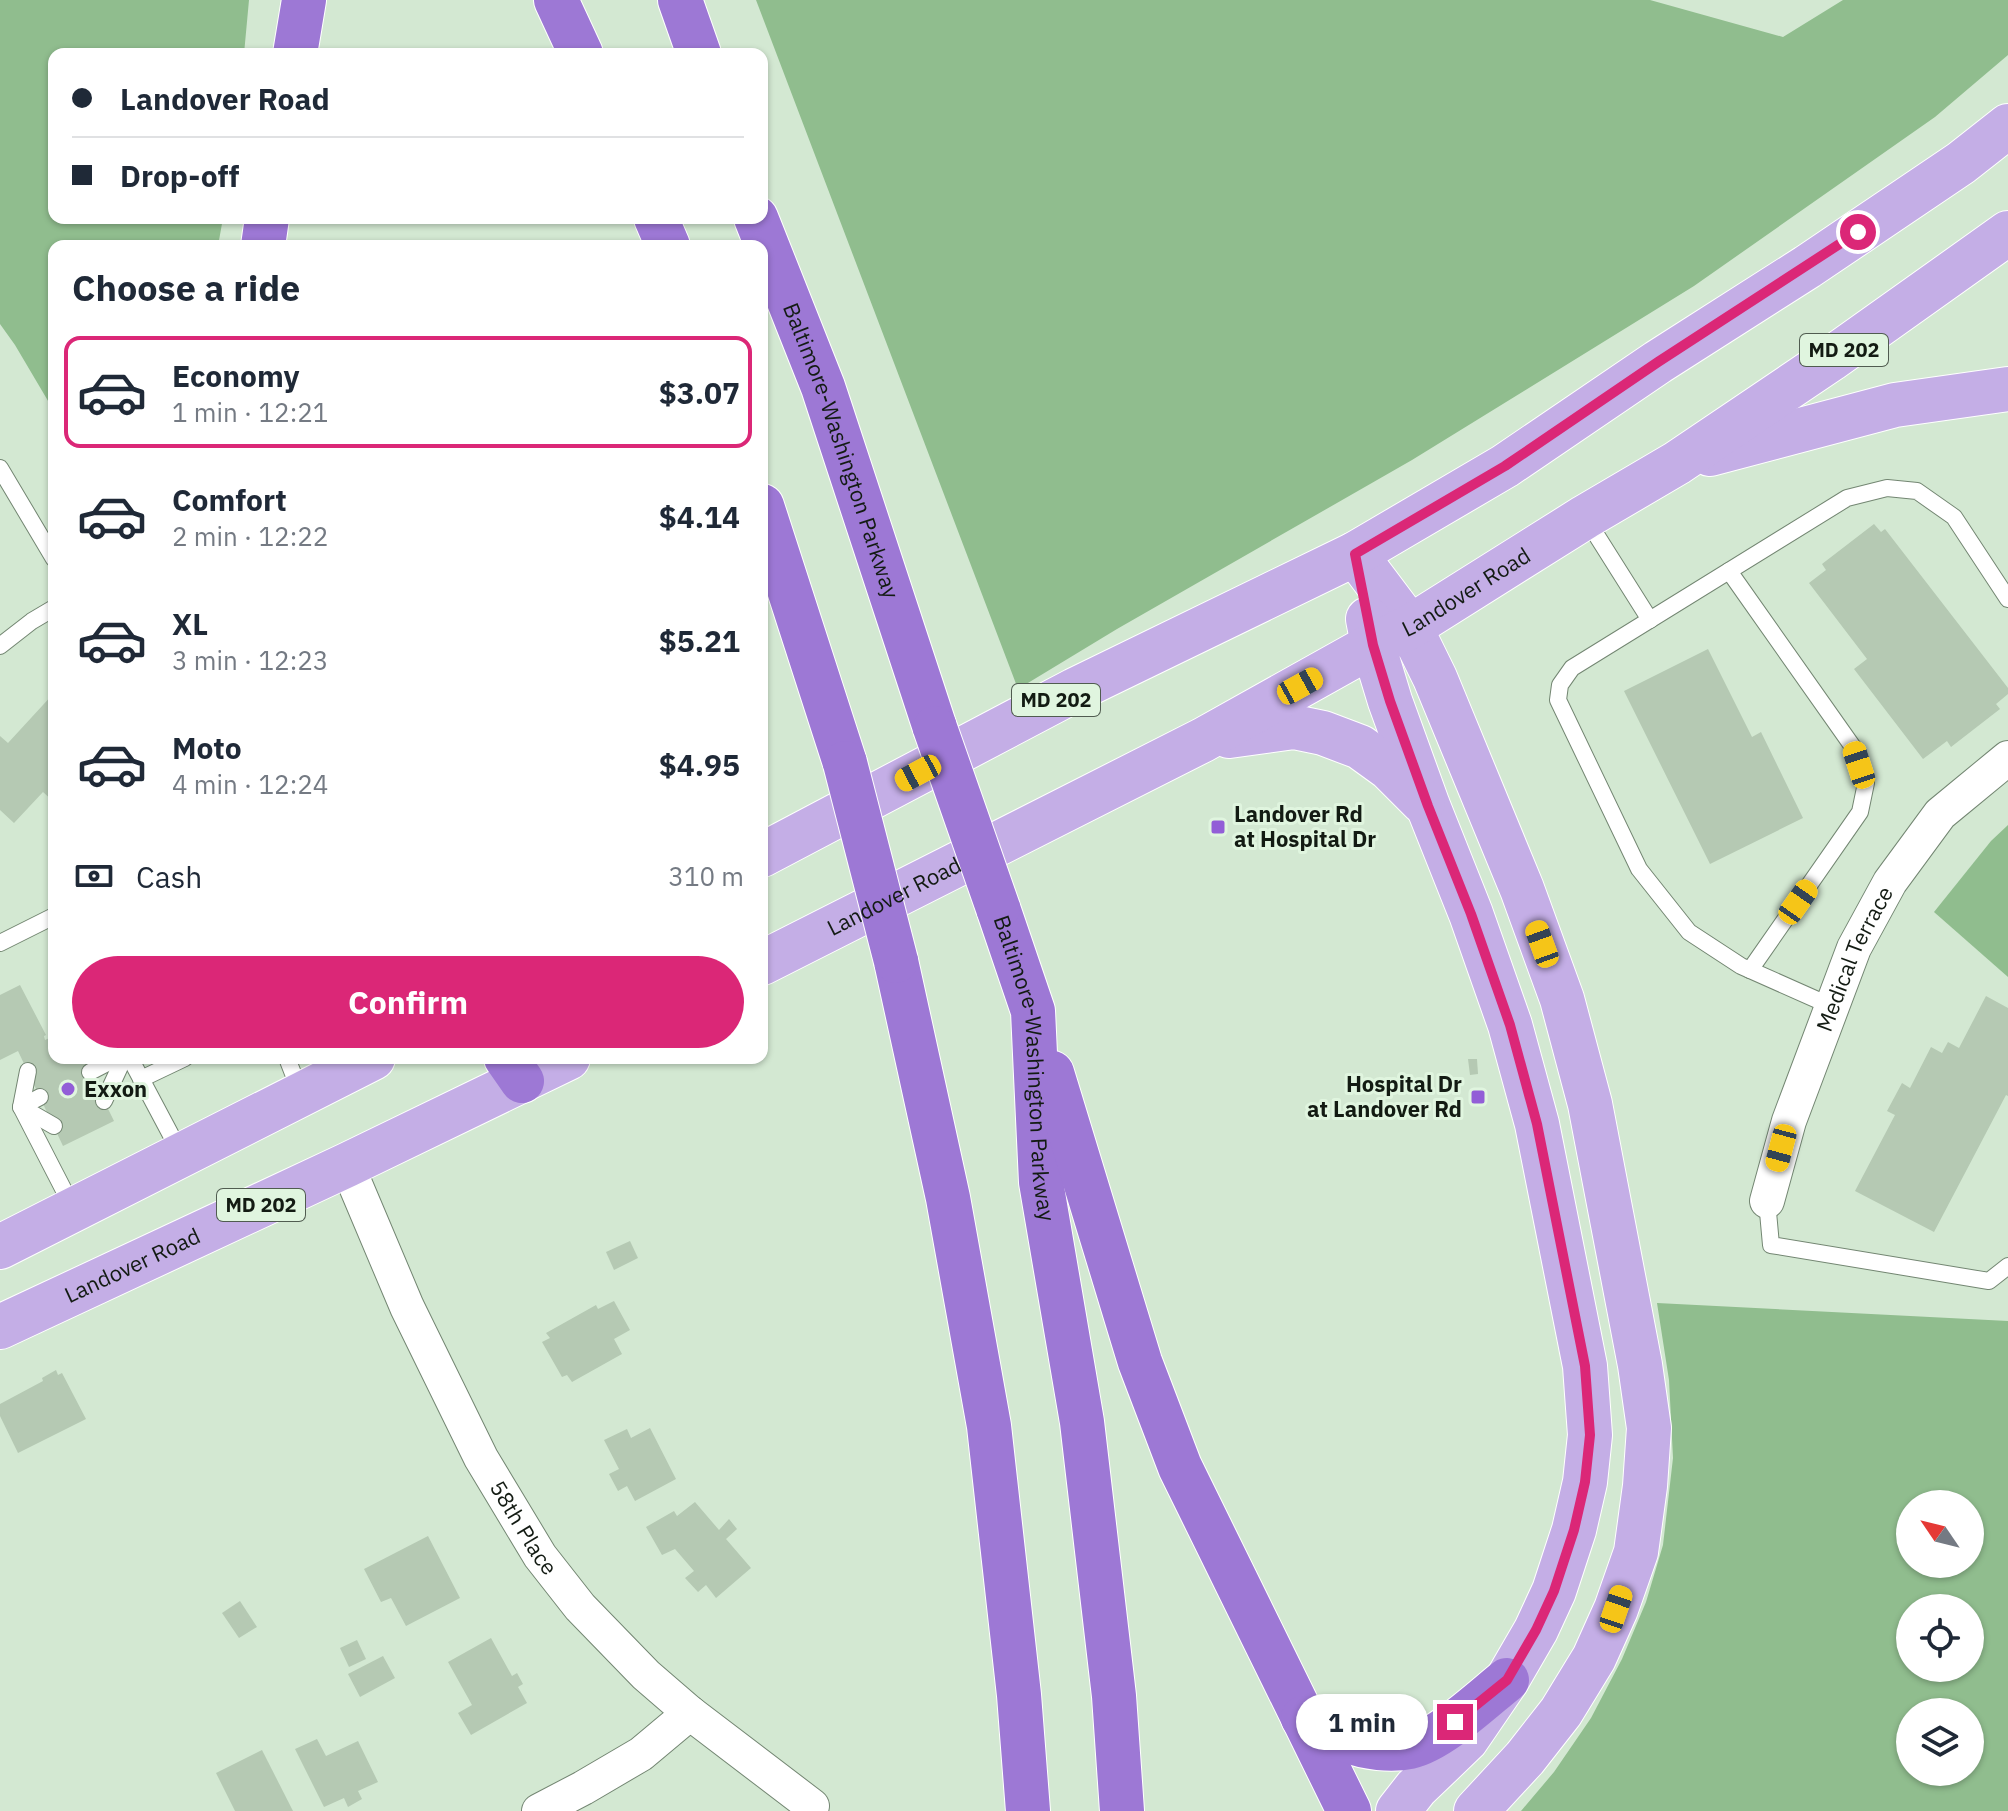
<!DOCTYPE html>
<meta charset="utf-8">
<style>
:root{--surface:#fff;--page:#f2f2f3;--text:#1f2937;--muted:#747a83;--line:#e0e1e3;--accent:#db2777}
body{margin:0;font-family:"IBM Plex Sans",sans-serif;background:var(--page);color:var(--text);height:100vh;display:flex;flex-direction:column;font-size:30px;white-space:nowrap}
*{box-sizing:border-box;margin:0}
p{font-size:26px;color:var(--muted)}
.icon{flex:none;width:44px;height:44px;fill:none;stroke:currentColor;stroke-width:2;stroke-linecap:round;stroke-linejoin:round}
.map{position:relative;flex:1;overflow:hidden}
.panel{position:absolute;left:48px;top:240px;width:720px;height:824px;display:flex;flex-direction:column;background:var(--surface);border-radius:16px;box-shadow:0 2px 6px #0004}
.panel>*{flex:none}
.hud{position:absolute;left:48px;top:48px;width:720px;height:176px;border-radius:16px;box-shadow:0 2px 6px #0004;display:grid;align-content:center;height:176px;padding:0 24px;background:var(--surface)}
.needle{width:52px;rotate:305deg}
.controls{position:absolute;left:1896px;top:1490px;display:grid;gap:16px}
.controls a{display:grid;place-items:center;width:88px;height:88px;border-radius:50%;background:var(--surface);box-shadow:0 2px 6px #0004;font-size:40px}
.end{position:absolute;width:36px;height:36px;margin:-18px;border:10px solid #db2777;background:#fff;box-shadow:0 0 0 4px #fff}
.from{border-radius:50%}
.bubble{position:absolute;height:56px;border-radius:28px;background:var(--surface);box-shadow:0 2px 6px #0004;font-size:26px;font-weight:700;line-height:56px;text-align:center}
.car{position:absolute;width:24px;height:48px;margin:-24px -12px;border-radius:10px;box-shadow:0 0 6px 2px #0007;background:linear-gradient(#f5c518 24%,#345 0 40%,#f5c518 0 76%,#345 0 86%,#f5c518 0)}
.hud b{display:flex;align-items:center;gap:28px;height:76px;font-size:30px}
.hud b+b{border-top:2px solid var(--line)}
.hud i{width:20px;height:20px;background:var(--text)}
ul{padding:0;list-style:none}
li{display:flex;align-items:center;gap:24px;height:112px;margin:0 16px 12px;padding:0 8px;border:4px solid transparent;border-radius:16px}
li div{flex:1}
li b{display:block;font-size:30px}
li em{font-style:normal;font-weight:700}
li.selected{border-color:var(--accent)}
li>.icon{width:72px;height:72px;stroke-width:1.5}
h2{padding:0 24px;font-size:36px;line-height:96px}
.pay{display:flex;align-items:center;gap:20px;height:88px;padding:0 24px;font-size:30px}
.pay p{margin-inline-start:auto}
.primary-button{display:flex;gap:16px;margin-top:auto;padding:16px 24px}
.primary-button a{flex:1;height:92px;border-radius:48px;background:var(--accent);color:#fff;font-size:32px;font-weight:700;line-height:92px;text-align:center}
.map>svg:first-child{display:block}
.green{fill:#90bd8e;fill-rule:evenodd}
.building{fill:#b5c9b3}
.lines{fill:none;stroke-linecap:round;stroke-linejoin:round}
.lane-casing{stroke:#738672;stroke-width:18}
.street-casing{stroke:#738672;stroke-width:36}
.primary-casing{stroke:#fff;stroke-width:46}
.highway-casing{stroke:#fff;stroke-width:46}
.lane{stroke:#fff;stroke-width:16}
.street{stroke:#fff;stroke-width:34}
.primary{stroke:#c4aee6;stroke-width:44}
.highway{stroke:#9d78d5;stroke-width:44}
.highway-bridge-casing{stroke:#fff;stroke-width:46;stroke-linecap:butt}
.highway-bridge{stroke:#9d78d5;stroke-width:44}
.route{stroke:#db2777;stroke-width:10}
.poi-dot{fill:#925ed7;stroke:#e0f5df;stroke-width:3}
.labels{text-anchor:middle;stroke-width:6;stroke-linejoin:round;paint-order:stroke}
.shield{fill:#e0f5df;stroke:#505c50;stroke-width:2}
.shield-label{font-size:20px;font-weight:bold;fill:#131b13}
.street-label{font-size:22px;fill:#131b13;stroke:#e0f5df}
.poi-label{font-size:22px;font-weight:bold;fill:#131b13;stroke:#e0f5df;text-anchor:start}
</style>
<div class="map">
<svg width="2008" height="1811" viewBox="0 0 2008 1811">
<rect width="100%" height="100%" fill="#d3e8d2"/>
<g class="green">
<polygon points="0,0 249,0 244,54 54,54 54,218 223,218 218,246 54,246 54,411 15,345 0,324"/>
<polygon points="756,0 1650,0 1783,37 1843,0 2008,0 2008,55 1935,117 1694,286 1412,460 1117,629 1018,689"/>
<polygon points="2008,825 2008,977 1934,912 1991,841"/>
<path d="M1657,1303L2008,1321V1811H1521L1554,1772L1591,1718L1622,1659L1646,1602L1663,1545L1673,1458L1669,1380ZM1970,1504V1564H1910V1504ZM1910,1608H1970V1668H1910ZM1910,1712H1970V1772H1910Z"/>
</g>
<g class="building">
<polygon points="1874,524 1881,532 1885,529 2008,688 2008,694 1996,704 2000,709 1951,747 1947,741 1923,759 1854,669 1867,659 1809,583 1826,570 1822,564"/>
<polygon points="1708,649 1752,737 1761,732 1803,818 1710,864 1624,691"/>
<polygon points="54,693 54,802 43,792 14,823 0,810 0,736 8,743"/>
<polygon points="20,985 46,1035 44,1036 45,1040 54,1036 54,1058 83,1058 114,1121 63,1146 18,1051 0,1060 0,995"/>
<polygon points="1986,996 2008,1008 2008,1096 2006,1095 1934,1232 1855,1191 1895,1115 1887,1111 1902,1083 1910,1088 1931,1047 1942,1053 1948,1042 1959,1048"/>
<polygon points="1468,1059 1477,1059 1478,1074 1470,1075"/>
<polygon points="630,1241 638,1258 614,1270 606,1252"/>
<polygon points="614,1301 630,1330 614,1339 622,1354 572,1382 567,1375 562,1377 542,1342 550,1338 546,1333 596,1305 598,1309"/>
<polygon points="56,1370 58,1375 62,1373 86,1419 18,1453 0,1416 0,1404 43,1381 42,1378"/>
<polygon points="650,1428 676,1479 635,1501 627,1486 618,1491 609,1474 619,1469 604,1440 627,1429 631,1438"/>
<polygon points="695,1502 719,1530 729,1519 737,1529 726,1539 751,1568 716,1598 706,1585 698,1592 685,1578 694,1571 675,1549 662,1555 646,1527 674,1511 677,1516"/>
<polygon points="428,1536 460,1598 406,1626 391,1598 381,1602 364,1569"/>
<polygon points="240,1601 257,1627 239,1638 222,1613"/>
<polygon points="491,1638 512,1676 517,1673 523,1684 518,1687 527,1703 471,1735 458,1713 472,1705 448,1662"/>
<polygon points="357,1640 366,1659 349,1667 340,1648"/>
<polygon points="383,1656 395,1678 360,1697 348,1674"/>
<polygon points="317,1739 326,1756 358,1741 378,1782 358,1791 362,1799 348,1807 344,1798 324,1807 295,1749"/>
<polygon points="262,1750 293,1811 235,1811 216,1773"/>
</g>
<g class="lines">
<g class="lane-casing">
<g id="lane">
<polyline points="0,468 54,559"/>
<polyline points="1585,517 1650,620"/>
<polyline points="1729,571 1853,747 1866,783 1860,812 1750,970"/>
<polyline points="0,646 32,621 54,608"/>
<polyline points="0,943 54,916"/>
<polyline points="1831,1006 1741,966 1689,932 1639,869 1558,700 1560,685 1572,668 1847,498 1887,488 1917,491 1954,517 2008,599"/>
<polyline points="130,1058 181,1154"/>
<polyline points="287,1058 301,1094"/>
<polyline points="28,1071 21,1107 54,1126"/>
<polyline points="90,1072 117,1058"/>
<polyline points="141,1079 185,1058"/>
<polyline points="40,1097 21,1107 73,1208"/>
<polyline points="104,1101 124,1058"/>
<polyline points="1767,1201 1771,1245 1989,1281 2008,1266"/>
</g>
</g>
<g class="street-casing">
<g id="street">
<path id="s1" d="M347,1165L407,1307L481,1458L540,1556L580,1607L646,1675L690,1713L812,1806"/>
<path id="s2" d="M1767,1201L1789,1121L1854,948L1890,882L1940,814L2008,758"/>
<polyline points="539,1811 583,1788 641,1754 690,1713"/>
</g>
</g>
<g class="primary-casing">
<g id="primary">
<polyline points="1710,454 1895,405 2008,389"/>
<polyline points="1355,554 1410,627 1435,678 1522,889 1562,999 1590,1104 1640,1365 1649,1428 1645,1486 1636,1552 1616,1609 1594,1658 1561,1712 1525,1758 1476,1811"/>
<polyline points="1368,619 1373,645 1390,701 1428,806 1471,914 1510,1025 1537,1124 1585,1366 1590,1435 1585,1482 1574,1530 1554,1591 1536,1630 1507,1680 1466,1740 1416,1788 1398,1811"/>
<polyline points="1229,736 1294,727 1323,733 1360,747 1389,768 1423,802"/>
<polyline points="762,855 1075,690 1355,554 1505,466 1658,362 1807,267 1961,163 2008,126"/>
<path id="s3" d="M762,963L1203,740L1373,645L1410,627L1585,517L1677,463L1831,359L2008,233"/>
<polyline points="0,1247 373,1058"/>
<path id="s4" d="M0,1327L347,1165L568,1058"/>
</g>
</g>
<g class="highway-casing">
<g id="highway">
<polyline points="556,0 581,54"/>
<polyline points="680,0 699,54"/>
<polyline points="295,54 304,0"/>
<polyline points="656,218 668,246"/>
<path id="s5" d="M756,218L823,387L935,728"/>
<polyline points="263,246 267,218"/>
<polyline points="762,506 845,763"/>
<path id="s6" d="M998,908L1033,1011L1041,1182L1082,1422L1114,1696L1122,1811"/>
<polyline points="896,961 948,1198 989,1426 1019,1695 1028,1811"/>
<polyline points="506,1058 522,1081"/>
<polyline points="1052,1073 1140,1362 1180,1467 1349,1811"/>
<path d="M1303,1718C1318,1726 1332,1735 1348,1741C1366,1748 1391,1751 1410,1747C1440,1740 1482,1700 1507,1680"/>
</g>
</g>
<use href="#lane" class="lane"/>
<use href="#street" class="street"/>
<use href="#primary" class="primary"/>
<use href="#highway" class="highway"/>
<g class="highway-bridge-casing">
<g id="highway-bridge">
<polyline points="935,728 998,908"/>
<polyline points="845,763 896,961"/>
</g>
</g>
<use href="#highway-bridge" class="highway-bridge"/>
</g>
<g class="lines">
<polyline class="route" points="1455,1722 1507,1680 1536,1630 1554,1591 1574,1530 1585,1482 1590,1435 1585,1366 1537,1124 1510,1025 1471,914 1428,806 1390,701 1373,645 1355,554 1505,466 1658,362 1858,232"/>
</g>
<g class="poi-dot">
<rect x="1210" y="819" width="16" height="16" rx="4"/>
<circle cx="68" cy="1089" r="8"/>
<rect x="1470" y="1089" width="16" height="16" rx="4"/>
</g>
<g class="labels">
<g class="shield">
<rect x="1800" y="334" width="88" height="32" rx="6"/>
<rect x="1012" y="684" width="88" height="32" rx="6"/>
<rect x="217" y="1189" width="88" height="32" rx="6"/>
</g>
<g class="shield-label">
<text x="1844" y="357">MD 202</text>
<text x="1056" y="707">MD 202</text>
<text x="261" y="1212">MD 202</text>
</g>
<g class="street-label">
<text dy="8" stroke="none"><textPath href="#s5" startOffset="248">Baltimore-Washington Parkway</textPath></text>
<text dy="8" stroke="none"><textPath href="#s3" startOffset="796">Landover Road</textPath></text>
<text dy="8" stroke="none"><textPath href="#s3" startOffset="148">Landover Road</textPath></text>
<text dy="8" stroke="none"><textPath href="#s2" startOffset="258">Medical Terrace</textPath></text>
<text dy="8" stroke="none"><textPath href="#s6" startOffset="164">Baltimore-Washington Parkway</textPath></text>
<text dy="8" stroke="none"><textPath href="#s4" startOffset="146">Landover Road</textPath></text>
<text dy="8" stroke="none"><textPath href="#s1" startOffset="404">58th Place</textPath></text>
</g>
<g class="poi-label">
<text x="1234" y="822">Landover Rd<tspan x="1234" dy="25">at Hospital Dr</tspan></text>
<text x="1462" y="1092" text-anchor="end">Hospital Dr<tspan x="1462" dy="25">at Landover Rd</tspan></text>
<text x="84" y="1097">Exxon</text>
</g>
</g>
</svg>
<div class="controls">
<a><svg class="needle" viewBox="-14 -14 28 28"><path d="M0-13l5 13h-10z" fill="#e53935"/><path d="M0 13l5-13h-10z" fill="#747a83"/></svg></a>
<a><svg class="icon" aria-label="locate" viewBox="0 0 24 24"><circle cx="12" cy="12" r="6"/><path d="M12 2v4M12 18v4M2 12h4M18 12h4"/></svg></a>
<a><svg class="icon" aria-label="layers" viewBox="0 0 24 24"><path d="M12 4l9 5-9 5-9-5zM3 14l9 5 9-5"/></svg></a>
</div>
<i class="end from" style="left:1858px;top:232px"></i>
<i class="end" style="left:1455px;top:1722px"></i>
<div class="bubble" style="left:1296px;top:1694px;width:132px">1 min</div>
<i class="car" style="left:1300px;top:686px;rotate:61deg"></i>
<i class="car" style="left:1859px;top:765px;rotate:342deg"></i>
<i class="car" style="left:918px;top:773px;rotate:242deg"></i>
<i class="car" style="left:1798px;top:902px;rotate:35deg"></i>
<i class="car" style="left:1542px;top:944px;rotate:340deg"></i>
<i class="car" style="left:1781px;top:1148px;rotate:195deg"></i>
<i class="car" style="left:1616px;top:1609px;rotate:19deg"></i>
<div class="hud">
<b><i class="from"></i>Landover Road</b>
<b><i></i>Drop-off</b>
</div>
<section class="panel">
<h2>Choose a ride</h2>
<ul>
<li class="selected"><svg class="icon" aria-label="car" viewBox="0 0 24 24"><path d="M5 17H2v-5l4-1 3-4h7l3 4 3 1v5h-3M9 17h6M6 11h13"/><circle cx="7" cy="17" r="2"/><circle cx="17" cy="17" r="2"/></svg><div><b>Economy</b><p>1 min · 12:21</p></div><em>$3.07</em></li>
<li><svg class="icon" aria-label="car" viewBox="0 0 24 24"><path d="M5 17H2v-5l4-1 3-4h7l3 4 3 1v5h-3M9 17h6M6 11h13"/><circle cx="7" cy="17" r="2"/><circle cx="17" cy="17" r="2"/></svg><div><b>Comfort</b><p>2 min · 12:22</p></div><em>$4.14</em></li>
<li><svg class="icon" aria-label="car" viewBox="0 0 24 24"><path d="M5 17H2v-5l4-1 3-4h7l3 4 3 1v5h-3M9 17h6M6 11h13"/><circle cx="7" cy="17" r="2"/><circle cx="17" cy="17" r="2"/></svg><div><b>XL</b><p>3 min · 12:23</p></div><em>$5.21</em></li>
<li><svg class="icon" aria-label="car" viewBox="0 0 24 24"><path d="M5 17H2v-5l4-1 3-4h7l3 4 3 1v5h-3M9 17h6M6 11h13"/><circle cx="7" cy="17" r="2"/><circle cx="17" cy="17" r="2"/></svg><div><b>Moto</b><p>4 min · 12:24</p></div><em>$4.95</em></li>
</ul>
<div class="pay"><svg class="icon" aria-label="cash" viewBox="0 0 24 24"><path d="M3 7h18v10H3z"/><circle cx="12" cy="12" r="2"/></svg>Cash<p>310 m</p></div>
<div class="primary-button"><a>Confirm</a></div>
</section>
</div>
